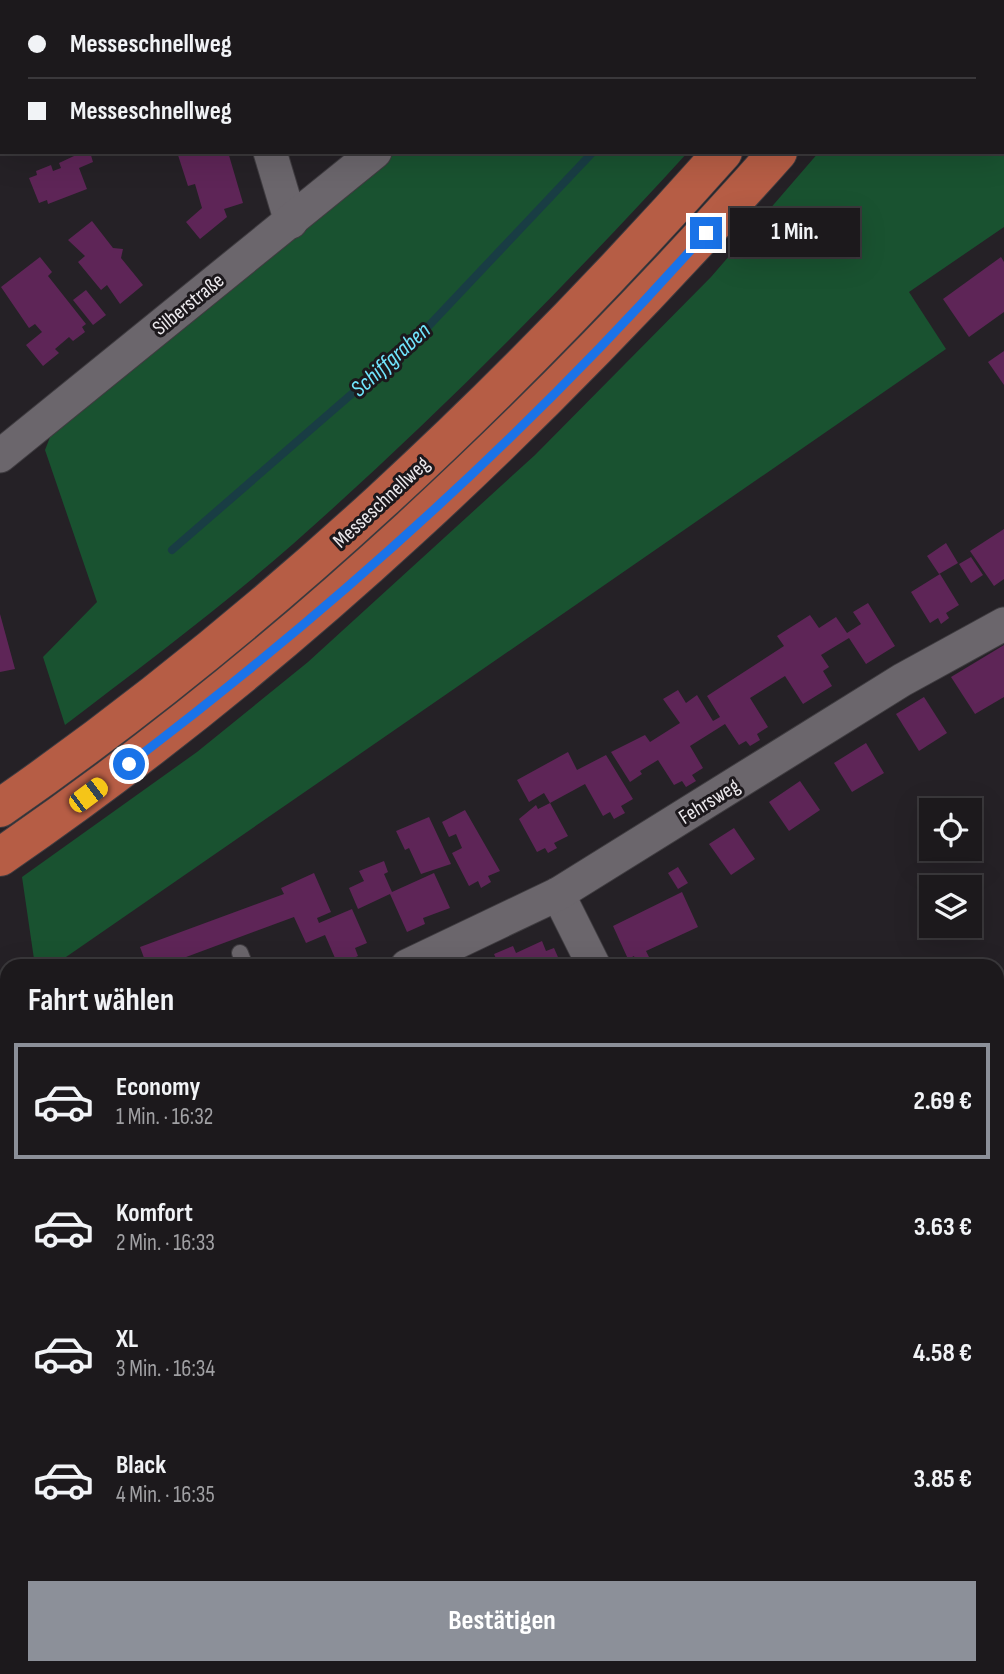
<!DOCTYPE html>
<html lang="de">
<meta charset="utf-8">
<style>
:root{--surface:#1c191c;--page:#252225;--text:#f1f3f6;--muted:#a0a0a3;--line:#3a383b;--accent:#8c9099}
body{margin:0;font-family:"Sofia Sans Condensed",sans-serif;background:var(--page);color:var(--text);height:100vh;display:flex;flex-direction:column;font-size:26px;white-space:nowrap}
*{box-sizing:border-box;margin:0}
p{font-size:23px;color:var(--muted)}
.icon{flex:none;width:38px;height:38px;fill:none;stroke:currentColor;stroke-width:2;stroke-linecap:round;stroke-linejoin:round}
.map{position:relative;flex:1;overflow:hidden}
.sheet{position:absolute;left:0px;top:959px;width:1004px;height:716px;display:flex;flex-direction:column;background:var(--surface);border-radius:21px 21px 0 0;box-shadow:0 7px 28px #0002,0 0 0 2px var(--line)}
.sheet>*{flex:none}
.hud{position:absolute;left:0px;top:0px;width:1004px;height:154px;box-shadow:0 7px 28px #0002,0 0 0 2px var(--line);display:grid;align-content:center;height:154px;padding:0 28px;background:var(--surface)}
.tools{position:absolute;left:919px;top:798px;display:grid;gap:14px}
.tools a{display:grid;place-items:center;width:63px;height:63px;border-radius:0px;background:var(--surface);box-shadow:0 7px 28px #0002,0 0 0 2px var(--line);font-size:35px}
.end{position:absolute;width:32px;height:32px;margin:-16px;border:9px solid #1a73e8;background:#fff;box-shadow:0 0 0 4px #fff}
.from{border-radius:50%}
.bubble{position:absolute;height:49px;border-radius:0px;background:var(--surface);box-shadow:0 7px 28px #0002,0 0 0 2px var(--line);font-size:23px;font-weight:700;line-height:49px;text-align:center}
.car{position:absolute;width:21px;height:42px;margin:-21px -10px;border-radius:9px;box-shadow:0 0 5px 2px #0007;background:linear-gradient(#f5c518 24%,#345 0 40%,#f5c518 0 76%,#345 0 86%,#f5c518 0)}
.hud b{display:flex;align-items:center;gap:24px;height:66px;font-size:26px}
.hud b+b{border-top:2px solid var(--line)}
.hud i{width:18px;height:18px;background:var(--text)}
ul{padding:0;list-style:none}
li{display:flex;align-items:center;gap:21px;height:116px;margin:0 14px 10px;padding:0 14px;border:4px solid transparent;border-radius:0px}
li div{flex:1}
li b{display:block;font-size:26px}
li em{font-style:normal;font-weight:700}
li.current{border-color:var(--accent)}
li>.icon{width:63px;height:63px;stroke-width:1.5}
h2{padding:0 28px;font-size:32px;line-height:84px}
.action{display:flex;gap:14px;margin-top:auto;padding:14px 28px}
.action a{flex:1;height:80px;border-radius:0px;background:var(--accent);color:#fff;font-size:28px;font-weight:700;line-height:80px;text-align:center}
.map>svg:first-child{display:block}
.green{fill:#195230}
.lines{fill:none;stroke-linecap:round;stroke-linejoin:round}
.stream{stroke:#193d44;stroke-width:8}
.building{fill:#5e2557}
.service-casing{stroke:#3f3c40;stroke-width:18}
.minor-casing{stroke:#3f3c40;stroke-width:35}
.tertiary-casing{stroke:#3f3c40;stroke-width:40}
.trunk-casing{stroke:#3f3c40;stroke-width:40}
.service{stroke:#6b666c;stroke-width:16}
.minor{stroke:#6b666c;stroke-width:33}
.tertiary{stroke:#6b666c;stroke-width:38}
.trunk{stroke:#b65d45;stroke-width:38}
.route{stroke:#1a73e8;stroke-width:9}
.labels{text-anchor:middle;stroke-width:6;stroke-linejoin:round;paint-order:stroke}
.street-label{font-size:21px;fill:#ece9ed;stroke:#1c181c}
.water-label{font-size:23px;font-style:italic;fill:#71e5fd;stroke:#1c181c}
</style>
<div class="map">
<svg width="1004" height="1674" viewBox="0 0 1004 1674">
<rect width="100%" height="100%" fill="#252126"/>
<g class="green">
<polygon points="952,0 1004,0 1004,227 909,292 946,349 53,966 35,966 22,877 197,752 308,662 535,455 711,277 819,152 1003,152 1003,2"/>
<path d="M397,152H688C563,289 431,422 293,544C220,608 142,666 65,725L43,657L97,602L45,450L52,432Z"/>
</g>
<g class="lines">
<polyline class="stream" points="172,550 422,333 593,152"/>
</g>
<g class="building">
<polygon points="73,152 90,152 93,162 79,168 87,189 48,204 47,200 39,203 29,178 37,175 36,171 51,165 53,171 61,168 59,163 74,156"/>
<polygon points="177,152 228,152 243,203 224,209 227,217 200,239 186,222 202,208 195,184 188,186"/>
<polygon points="92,221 113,248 123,249 121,258 143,285 120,304 107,285 101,290 78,262 85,256 68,240"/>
<polygon points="40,257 52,272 48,276 86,324 82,327 85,332 73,341 69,337 55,349 59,353 43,366 26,345 42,332 35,324 29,328 1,287"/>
<polygon points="1001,257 1004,262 1004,312 969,337 943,299"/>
<polygon points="86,290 106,315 93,325 73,300"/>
<polygon points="1004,351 1004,385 988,362"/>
<polygon points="1004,529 1004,579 994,586 970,551"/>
<polygon points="946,543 958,563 939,574 927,556"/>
<polygon points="971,557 983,575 971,583 959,564"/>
<polygon points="940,574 959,605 946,613 949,618 941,624 938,618 930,623 911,592"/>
<polygon points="868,603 895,646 866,664 849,638 821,655 829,667 823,671 832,686 803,704 785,676 750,698 768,727 757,734 760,740 750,746 746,741 739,745 725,724 690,746 703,768 692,775 696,781 686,787 682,781 674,785 658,760 640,771 642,774 630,782 611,752 645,735 650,742 680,723 663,699 678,690 686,703 697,695 713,721 720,717 707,696 784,646 777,636 810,615 819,628 836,617 847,633 861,624 853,612"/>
<polygon points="0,614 15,669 0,672"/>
<polygon points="1004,645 1004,697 975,714 951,677"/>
<polygon points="924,697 947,733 919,751 896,714"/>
<polygon points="866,743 884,773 852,792 834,763"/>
<polygon points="568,752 577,770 606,755 633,799 621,806 625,813 614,819 610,812 603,816 585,784 550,803 568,836 554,843 557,848 548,853 545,848 537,852 519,819 536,805 538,809 550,803 544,793 529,802 517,780"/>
<polygon points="800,781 820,810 789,831 769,802"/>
<polygon points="465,810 500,871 488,876 491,882 481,888 478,881 469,886 452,853 462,848 456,834 449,837 442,822"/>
<polygon points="429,817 451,864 421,874 409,848 405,850 396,831"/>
<polygon points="734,828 755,859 731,875 709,844"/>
<polygon points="384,861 388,872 384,874 392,892 434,873 450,908 423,918 425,924 407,932 390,894 358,909 349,888 364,881 359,871"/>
<polygon points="678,867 688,883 678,889 668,873"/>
<polygon points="314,873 331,912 317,918 319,923 352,909 367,943 355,948 358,956 338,965 325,935 306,943 294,917 162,966 147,966 140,947 284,894 281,888"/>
<polygon points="682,892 698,927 646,951 649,957 636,963 634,956 628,959 613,926"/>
<polygon points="542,941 546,951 554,948 561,964 491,966 498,963 494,954 513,946 516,953"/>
<polygon points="998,977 1004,991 1004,1012 998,1016"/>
<polygon points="1004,1321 1004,1386 1002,1386 998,1322"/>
<polygon points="998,1549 1001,1554 1004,1594 1004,1668 998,1668"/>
<rect x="176" y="1668" width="28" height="6"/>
<polygon points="230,1668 276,1668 277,1674 231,1674"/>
<polygon points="617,1668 661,1668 661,1674 618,1674"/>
</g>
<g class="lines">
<g class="service-casing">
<polyline id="service" points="240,953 245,966"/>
</g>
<g class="minor-casing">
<g id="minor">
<polyline points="224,0 225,2"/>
<polyline points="513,2 515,0"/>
<polyline points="270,152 291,222"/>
<polyline points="0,456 375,152"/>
<polyline points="558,894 594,966"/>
<polyline points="407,966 558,894 902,680 1004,624"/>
<polyline points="998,1058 1004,1056"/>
<polyline points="0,1563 7,1562"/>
</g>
</g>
<g class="tertiary-casing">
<g id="tertiary">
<polyline points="0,1097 7,1148"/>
<polyline points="998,1453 1004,1453"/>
<polyline points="83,1668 84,1674"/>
</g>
</g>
<g class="trunk-casing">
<g id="trunk">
<polyline points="857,2 858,0"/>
<polyline points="912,2 913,0"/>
<path d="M0,808C269,621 506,396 723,152"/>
<path d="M0,857C290,658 545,414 778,152"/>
</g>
</g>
<use href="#service" class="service"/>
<use href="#minor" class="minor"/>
<use href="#tertiary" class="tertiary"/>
<use href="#trunk" class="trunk"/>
</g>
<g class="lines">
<path class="route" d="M129,764C336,607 533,428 706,233"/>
</g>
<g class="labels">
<g class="street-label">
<text transform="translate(188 304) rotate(-39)" y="7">Silberstraße</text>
<text transform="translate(381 502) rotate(-43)" y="7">Messeschnellweg</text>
<text transform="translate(709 801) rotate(-32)" y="7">Fehrsweg</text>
</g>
<g class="water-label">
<text transform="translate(390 359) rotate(-42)" y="8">Schiffgraben</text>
</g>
</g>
</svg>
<div class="tools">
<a><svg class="icon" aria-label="locate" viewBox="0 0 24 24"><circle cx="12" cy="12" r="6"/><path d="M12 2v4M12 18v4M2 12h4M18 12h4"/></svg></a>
<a><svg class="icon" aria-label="layers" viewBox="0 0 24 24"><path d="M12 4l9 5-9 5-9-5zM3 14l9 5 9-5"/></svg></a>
</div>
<i class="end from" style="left:129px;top:764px"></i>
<i class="end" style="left:706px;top:233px"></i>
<div class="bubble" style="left:730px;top:208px;width:130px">1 Min.</div>
<i class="car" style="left:88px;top:795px;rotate:53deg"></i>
<div class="hud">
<b><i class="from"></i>Messeschnellweg</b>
<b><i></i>Messeschnellweg</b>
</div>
<section class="sheet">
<h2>Fahrt wählen</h2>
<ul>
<li class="current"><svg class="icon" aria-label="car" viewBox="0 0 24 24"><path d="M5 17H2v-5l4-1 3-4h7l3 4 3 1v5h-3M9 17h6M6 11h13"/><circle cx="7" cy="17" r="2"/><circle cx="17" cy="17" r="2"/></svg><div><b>Economy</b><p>1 Min. · 16:32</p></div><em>2.69 €</em></li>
<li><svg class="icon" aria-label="car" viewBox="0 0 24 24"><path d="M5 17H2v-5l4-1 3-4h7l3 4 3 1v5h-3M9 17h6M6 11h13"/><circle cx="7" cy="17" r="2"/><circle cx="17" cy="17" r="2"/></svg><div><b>Komfort</b><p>2 Min. · 16:33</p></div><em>3.63 €</em></li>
<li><svg class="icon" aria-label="car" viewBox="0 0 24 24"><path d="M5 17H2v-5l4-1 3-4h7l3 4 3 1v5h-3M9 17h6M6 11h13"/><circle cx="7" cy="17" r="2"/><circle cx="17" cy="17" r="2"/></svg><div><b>XL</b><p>3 Min. · 16:34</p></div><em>4.58 €</em></li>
<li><svg class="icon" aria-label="car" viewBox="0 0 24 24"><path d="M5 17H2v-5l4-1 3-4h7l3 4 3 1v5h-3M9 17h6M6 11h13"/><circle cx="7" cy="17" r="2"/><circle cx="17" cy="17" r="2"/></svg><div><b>Black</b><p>4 Min. · 16:35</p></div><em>3.85 €</em></li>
</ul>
<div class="action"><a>Bestätigen</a></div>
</section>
</div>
